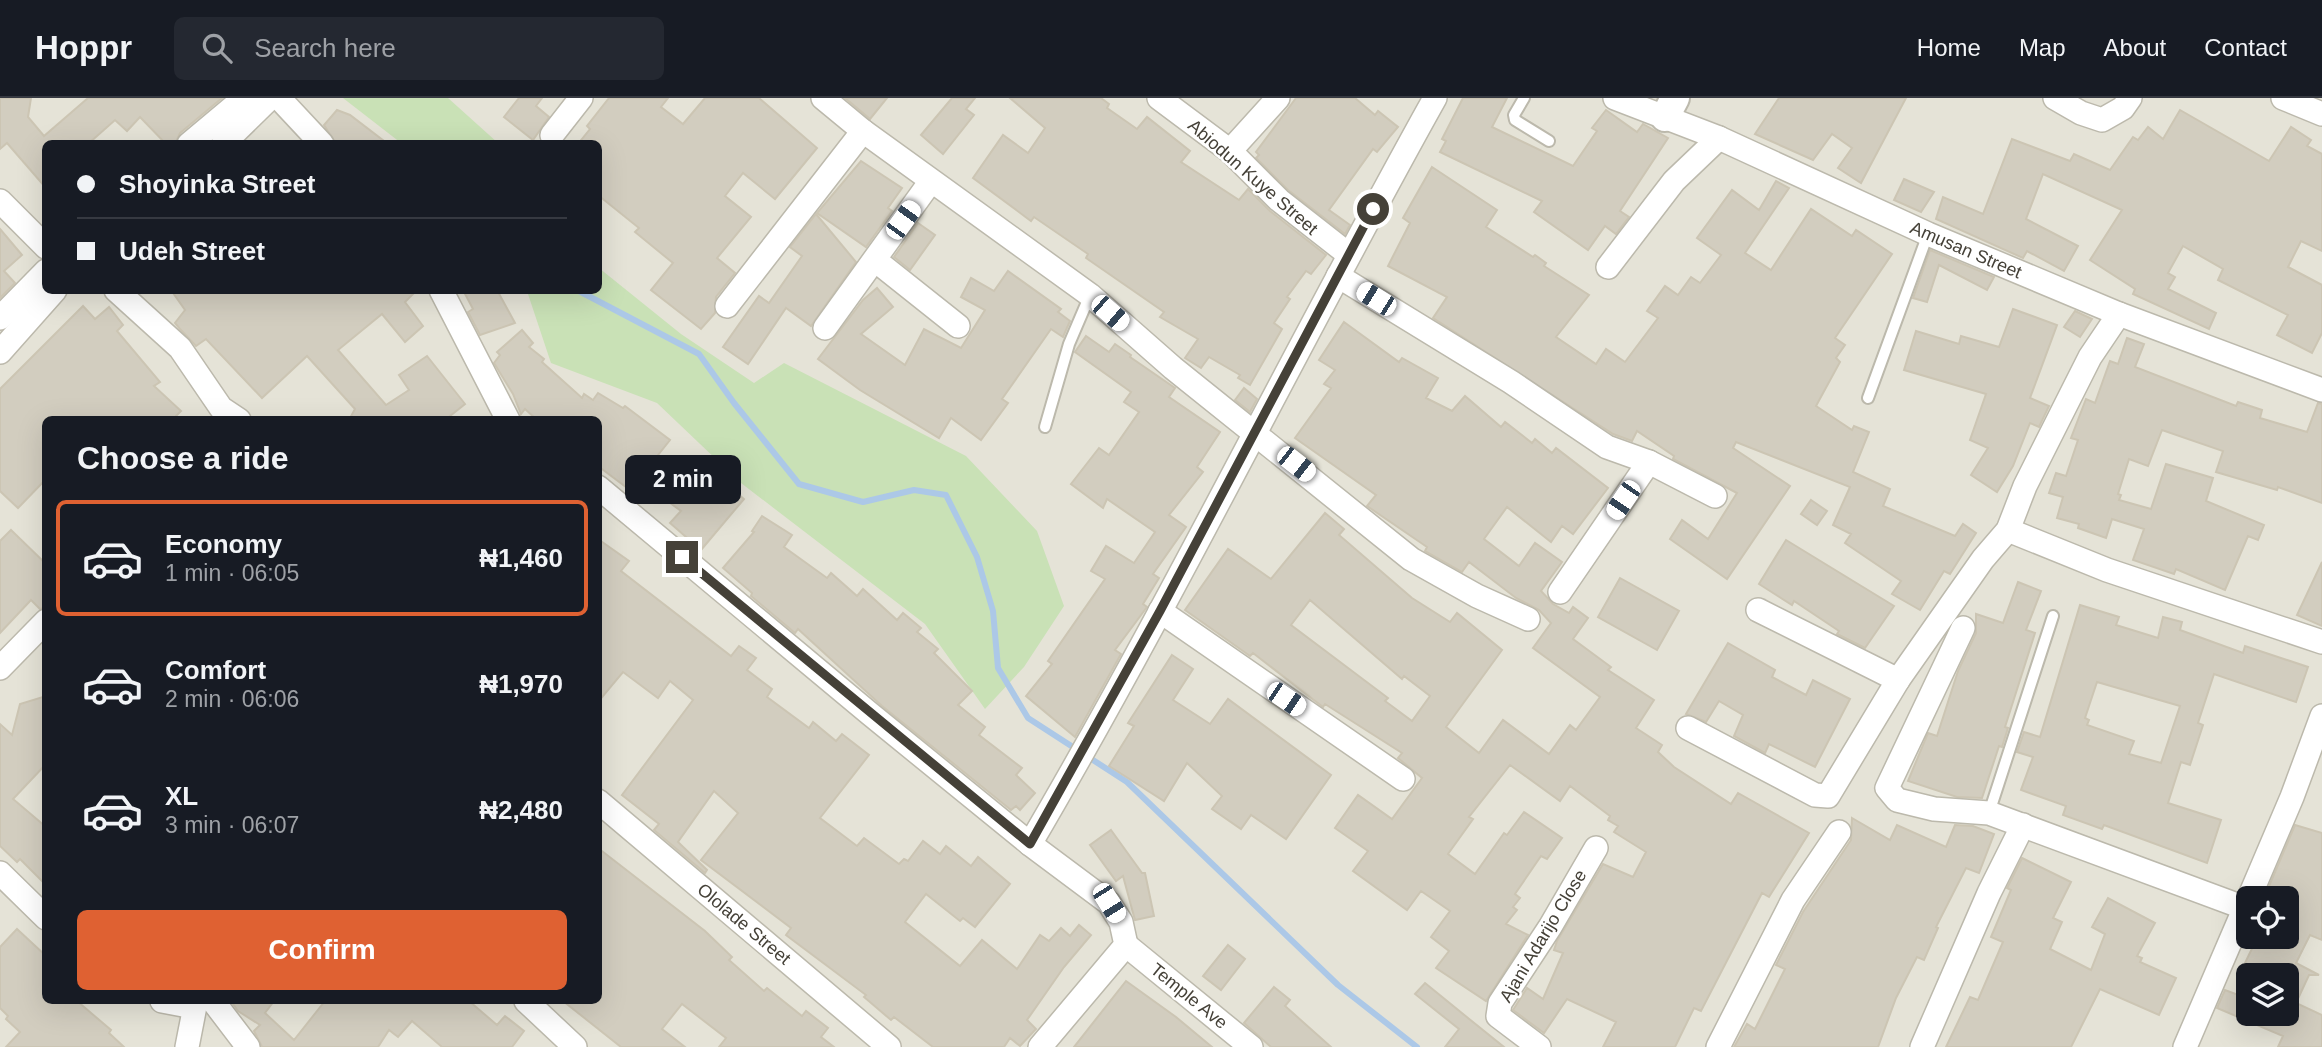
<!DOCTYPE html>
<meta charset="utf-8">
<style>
:root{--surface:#171b24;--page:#242831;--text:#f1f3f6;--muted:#9ea1a6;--line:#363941;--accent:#df6132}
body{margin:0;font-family:Arial,sans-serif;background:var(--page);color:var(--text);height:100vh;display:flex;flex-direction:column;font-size:26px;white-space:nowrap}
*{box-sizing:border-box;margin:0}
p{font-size:23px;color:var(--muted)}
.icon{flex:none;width:38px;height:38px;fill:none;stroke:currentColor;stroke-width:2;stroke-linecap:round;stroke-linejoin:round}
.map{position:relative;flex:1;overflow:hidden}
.side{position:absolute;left:42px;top:318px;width:560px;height:588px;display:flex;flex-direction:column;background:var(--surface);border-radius:10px;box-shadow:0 7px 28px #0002}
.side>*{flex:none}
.guide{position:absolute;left:42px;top:42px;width:560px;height:154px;border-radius:10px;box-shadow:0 7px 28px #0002;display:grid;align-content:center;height:154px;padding:0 35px;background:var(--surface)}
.buttons{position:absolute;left:2236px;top:788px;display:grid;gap:14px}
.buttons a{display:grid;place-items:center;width:63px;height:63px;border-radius:10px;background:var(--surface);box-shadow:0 7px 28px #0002;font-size:35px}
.end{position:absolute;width:32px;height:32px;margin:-16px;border:9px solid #454138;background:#fff;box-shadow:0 0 0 4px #fff}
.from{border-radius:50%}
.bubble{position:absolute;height:49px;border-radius:10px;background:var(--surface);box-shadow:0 7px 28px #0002;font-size:23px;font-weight:700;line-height:49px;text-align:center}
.car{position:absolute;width:21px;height:42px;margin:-21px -10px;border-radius:9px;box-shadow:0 0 5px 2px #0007;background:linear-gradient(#fff 24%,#345 0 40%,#fff 0 76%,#345 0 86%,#fff 0)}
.guide b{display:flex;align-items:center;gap:24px;height:66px;font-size:26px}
.guide b+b{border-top:2px solid var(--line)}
.guide i{width:18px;height:18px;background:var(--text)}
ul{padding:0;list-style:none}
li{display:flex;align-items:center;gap:21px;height:116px;margin:0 14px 10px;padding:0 21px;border:4px solid transparent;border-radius:10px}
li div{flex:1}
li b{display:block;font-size:26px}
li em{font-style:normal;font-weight:700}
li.selected{border-color:var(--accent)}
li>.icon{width:63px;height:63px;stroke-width:1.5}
h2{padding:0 35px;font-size:32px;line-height:84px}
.cta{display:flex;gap:14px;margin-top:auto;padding:14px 35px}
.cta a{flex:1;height:80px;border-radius:10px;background:var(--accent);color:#fff;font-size:28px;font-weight:700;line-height:80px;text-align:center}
header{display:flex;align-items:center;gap:42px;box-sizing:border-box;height:98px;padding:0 35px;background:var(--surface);border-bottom:2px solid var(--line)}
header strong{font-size:33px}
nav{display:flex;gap:38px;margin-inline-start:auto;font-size:24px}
.search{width:490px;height:63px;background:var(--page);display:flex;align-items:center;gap:18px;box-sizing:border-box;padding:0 24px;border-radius:10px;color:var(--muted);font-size:26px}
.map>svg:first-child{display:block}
.residential{fill:#e5e3d7;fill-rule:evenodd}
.green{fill:#c9e1b6}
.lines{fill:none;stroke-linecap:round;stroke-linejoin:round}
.stream{stroke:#acc8e7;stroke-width:6}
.building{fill:#d2cdbf;stroke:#ccc5b3;stroke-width:2;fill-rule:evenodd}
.service-casing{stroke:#bcb9ac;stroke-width:14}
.minor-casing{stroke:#bcb9ac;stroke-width:26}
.tertiary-casing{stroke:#bcb9ac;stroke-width:32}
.service{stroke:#fff;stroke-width:10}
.minor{stroke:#fff;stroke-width:23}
.tertiary{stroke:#fff;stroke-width:28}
.route{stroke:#454138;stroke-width:9}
.labels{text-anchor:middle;stroke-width:5;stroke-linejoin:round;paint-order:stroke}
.street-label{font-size:18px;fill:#454138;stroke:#fff}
</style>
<header>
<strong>Hoppr</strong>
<div class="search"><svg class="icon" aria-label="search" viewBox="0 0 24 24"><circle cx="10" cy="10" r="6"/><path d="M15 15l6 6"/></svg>Search here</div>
<nav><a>Home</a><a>Map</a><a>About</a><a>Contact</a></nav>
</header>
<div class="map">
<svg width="2322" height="949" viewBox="0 0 2322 949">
<rect width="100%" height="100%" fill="#f2f0e9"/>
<path class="residential" d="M0,0H2322V949H0ZM46,46H598V192H46ZM46,322H598V903H46ZM2249,800H2287V838H2249ZM2249,877H2287V915H2249Z"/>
<g class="green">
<polygon points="343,0 448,0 498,45 401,45"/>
<polygon points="599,170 681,236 754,285 784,265 966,358 1037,433 1064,508 1024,569 985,611 925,526 741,385 657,305 551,265 527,193 598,192"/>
</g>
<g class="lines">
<polyline class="stream" points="577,192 699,256 734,305 799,386 863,404 914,392 946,397 977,459 993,513 998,570 1028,620 1127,684 1338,887 1417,949"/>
</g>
<g class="building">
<polygon points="0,0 31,0 28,19 44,38 88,0 222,0 180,35 175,46 166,46 140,19 127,33 115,22 88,46 46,46 46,90 7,45 0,51"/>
<polygon points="519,0 542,0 536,8 549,19 533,42 504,19"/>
<polygon points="609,0 668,0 661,9 683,26 705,0 759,0 817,50 775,101 743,75 725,98 751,119 717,160 735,175 716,199 715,215 701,231 651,192 673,165 635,134 639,130 598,97 598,46 578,46 590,31 587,28"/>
<polygon points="845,0 887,0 870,21"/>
<polygon points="952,0 975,0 966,11 974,17 943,56 921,37"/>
<polygon points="1010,0 1101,0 1109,6 1107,10 1137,31 1147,19 1190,53 1181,64 1239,102 1248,91 1270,113 1326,157 1311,176 1306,173 1287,199 1290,201 1274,225 1282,231 1250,287 1238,280 1240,277 1209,259 1201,270 1185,260 1198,241 1160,219 1164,214 1086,160 1088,156 1034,119 1031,123 973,80 1003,37 1028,55 1045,30"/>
<polygon points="1296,0 1355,0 1375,17 1378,13 1398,29 1377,54 1373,51 1329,112 1350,127 1345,136 1288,92 1256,60 1259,57 1256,54"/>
<polygon points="1463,0 1507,0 1492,29 1573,68 1597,33 1592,30 1606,12 1637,34 1643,26 1668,40 1620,113 1629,119 1616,136 1605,128 1588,152 1534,114 1542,103 1440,54 1446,43 1442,41"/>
<polygon points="1779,0 1906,0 1861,85 1838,70 1852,50 1832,36 1813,62 1755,36"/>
<polygon points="337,12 350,17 388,46 336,46 324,27"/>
<polygon points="2180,12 2269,63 2291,29 2311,42 2307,48 2322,56 2322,153 2301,143 2288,169 2322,187 2322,235 2312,255 2277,237 2288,217 2218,182 2223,171 2183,148 2168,175 2175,179 2168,191 2216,215 2209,231 2133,196 2135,191 2090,162 2122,112 2043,76 2026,121 2078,148 2064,173 2027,153 2023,160 1936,121 1943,99 1983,116 2012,41 2070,63 2074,56 2110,72 2133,39 2138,42 2148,29 2163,41"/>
<polygon points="861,63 902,90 888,110 892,113 866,149 817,115"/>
<polygon points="1432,69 1497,112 1486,129 1533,159 1535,157 1546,165 1544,168 1589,197 1556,239 1596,266 1606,251 1625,264 1658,220 1647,213 1665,188 1678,197 1691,179 1700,185 1721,157 1697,140 1732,92 1759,112 1776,83 1789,90 1745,155 1771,172 1811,111 1852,138 1856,132 1892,156 1835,240 1845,247 1836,260 1840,264 1816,308 1852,332 1854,328 1869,334 1853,374 1890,391 1883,408 1955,438 1963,426 1976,435 1950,476 1944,473 1920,512 1892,496 1901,483 1845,445 1851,436 1833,427 1850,389 1736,344 1733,350 1790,388 1727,481 1670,441 1682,422 1708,441 1737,395 1673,361 1674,358 1637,333 1632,343 1613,336 1433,220 1447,199 1388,168 1410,125 1403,120"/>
<polygon points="1904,81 1934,94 1921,114 1894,102"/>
<polygon points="816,116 856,164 811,228 786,210 748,266 723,249 759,198 769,205 802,158 790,149"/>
<polygon points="918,125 935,137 910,172 894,159"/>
<polygon points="0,131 22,157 4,173 15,185 0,200"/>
<polygon points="1930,152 1994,179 1987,192 1939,167 1927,204 1913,200"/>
<polygon points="1008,173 1061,211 1058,214 1070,223 1063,239 1051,231 1002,301 1008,305 981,342 951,320 939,340 860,292 818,261 863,202 877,190 893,209 861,236 905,267 924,231 961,250 985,212 961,199 971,180 994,193"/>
<polygon points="171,192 417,192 405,204 423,228 405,244 382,216 338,252 386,307 409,292 399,277 427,258 465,306 445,322 349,322 355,311 307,258 262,300 206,241 196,248 180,231 175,225 185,212"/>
<polygon points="463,192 497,192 515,225 480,237 468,214 473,211"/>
<polygon points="83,208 95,221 109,209 123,227 117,233 160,284 154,288 181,313 172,322 46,322 46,381 18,410 0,393 0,291"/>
<polygon points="2013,211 2057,227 2030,300 2049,308 2039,329 2030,325 2013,368 1997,394 1971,377 1988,350 1970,342 1986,296 1904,272 1916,233 1959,246 1961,238 1999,249"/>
<polygon points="2075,213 2092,221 2080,239 2064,229"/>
<path d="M1344,224L1399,264L1402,260L1438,280L1426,300L1452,313L1465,298L1501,329L1505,324L1532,345L1535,341L1552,355L1556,350L1608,390L1573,436L1562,428L1551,444L1507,409L1484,441L1519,468L1535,445L1562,464L1541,493L1553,506L1569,515L1573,509L1588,520L1573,541L1611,569L1608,572L1654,602L1636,630L1662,647L1658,654L1674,669L1731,706L1738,695L1809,735L1769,799L1762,795L1701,913L1694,910L1675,949H1603L1616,924L1567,901L1544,935L1513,912L1527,890L1543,901L1563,855L1554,852L1557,843L1603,766L1633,779L1646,754L1614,734L1618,728L1608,722L1610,718L1570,688L1560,703L1510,667L1469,719L1473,721L1448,756L1475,776L1504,735L1507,737L1524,714L1562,740L1547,761L1541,758L1515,796L1520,800L1513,809L1517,812L1506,826L1528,837L1486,903L1436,870L1449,853L1431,839L1450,813L1421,793L1407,812L1353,773L1368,753L1335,730L1358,697L1392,721L1422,680L1398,660L1402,655L1325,606L1323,609L1253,555L1250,558L1185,512L1228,451L1271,481L1325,415L1344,431L1339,437L1412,500L1450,524L1457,515L1502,552L1446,629L1479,655L1503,622L1549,656L1570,627L1576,632L1600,599L1533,550L1551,525L1539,512L1516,500L1469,464L1462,474L1425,453L1427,449L1367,408L1376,397L1295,340L1331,290L1324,286L1335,272L1319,262ZM1310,502L1402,581L1404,578L1430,598L1412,623L1385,603L1388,600L1291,527Z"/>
<polygon points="522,232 533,245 529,249 544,261 542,264 582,300 584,296 593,302 598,295 623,310 625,308 670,342 630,392 598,368 598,322 537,322 525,311 521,316 513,296 494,265 500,257 497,254"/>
<polygon points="1086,238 1109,254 1115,246 1131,257 1130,259 1175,290 1169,299 1220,334 1197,369 1203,374 1169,417 1186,429 1153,476 1159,480 1143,506 1147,509 1115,552 1121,556 1075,639 1026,598 1052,566 1048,563 1105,481 1091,473 1106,448 1134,465 1155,434 1107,401 1103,410 1071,386 1099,350 1109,357 1139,314 1124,304 1131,294 1075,254"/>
<polygon points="2127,240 2144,246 2135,269 2236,308 2238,304 2262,312 2260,320 2307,334 2318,305 2322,306 2322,405 2278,389 2277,392 2216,374 2223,353 2162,332 2148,368 2129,361 2118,396 2121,397 2119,402 2151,411 2166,366 2213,380 2206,403 2264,427 2258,442 2248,438 2225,492 2176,471 2174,476 2133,462 2144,431 2112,421 2106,440 2078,430 2079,426 2057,420 2063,399 2049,395 2056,375 2066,378 2078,342 2071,340 2086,301 2095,305 2110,263 2118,266"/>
<polygon points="1244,290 1257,301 1250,314 1235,302"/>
<polygon points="714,375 744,401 701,452 670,425 681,413 665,401 675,389 691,401"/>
<polygon points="1811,402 1827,413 1817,427 1801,416"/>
<polygon points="762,418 792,437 784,449 827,480 831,475 857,498 863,491 897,522 903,515 921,530 917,534 938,551 934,555 972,593 958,607 985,629 979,637 1022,670 1016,677 1035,695 1020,712 1016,708 1011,712 882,608 798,531 795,535 751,498 752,495 723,470 754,434 752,433"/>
<polygon points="11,432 46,466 46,509 40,511 31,502 0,535 0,443"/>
<polygon points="598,441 629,463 621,473 731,558 739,548 756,560 747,572 772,591 767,599 809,630 813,624 836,643 842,636 869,657 820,720 857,748 864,740 899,766 904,761 908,763 923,743 940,756 946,748 971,768 978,759 1010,786 975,829 963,820 960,823 926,796 905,824 960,868 982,842 1017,871 1040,837 1049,843 1061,830 1070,838 1079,827 1091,837 1064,869 1027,922 1036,931 1020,948 1010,940 1004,949 933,949 894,919 891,922 864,899 866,897 786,837 791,830 701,762 738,715 714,693 678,744 707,772 705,775 654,732 659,726 622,697 693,602 670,583 658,600 623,574 598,604"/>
<polygon points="1786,442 1894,508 1865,550 1837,536 1839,533 1794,503 1792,507 1759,486"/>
<polygon points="2322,464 2322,528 2297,517"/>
<polygon points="1620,480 1679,513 1657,552 1598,519"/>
<polygon points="2018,484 2041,493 2026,532 2035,535 2005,629 2008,630 2002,649 1999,648 1982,700 1957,699 1908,683 1928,635 1937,638 1958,573 1976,535 1976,516 2003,525"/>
<path d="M2080,507L2119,519L2116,527L2158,540L2163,519L2182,524L2180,532L2243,555L2245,548L2308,569L2296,604L2214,576L2198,625L2203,627L2190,667L2181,664L2168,705L2221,722L2207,765L2104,727L2102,731L2063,717L2066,708L2021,692L2033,659L2017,654L2024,634L2040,639ZM2097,584L2180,608L2161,665L2129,656L2134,643L2087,627L2089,622L2085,620Z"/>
<polygon points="1728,545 1775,572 1772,579 1806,597 1813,582 1850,601 1815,669 1769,646 1765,655 1734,638 1743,617 1719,603 1706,624 1686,616"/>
<polygon points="1172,557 1193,571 1173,602 1210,626 1228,601 1331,677 1286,741 1251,717 1241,731 1212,711 1222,698 1187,665 1164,703 1109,668 1134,628 1128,625"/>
<polygon points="46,598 46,666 13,701 46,729 46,787 20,761 17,764 0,748 0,626 12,637 20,606"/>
<polygon points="1852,720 1890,742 1897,727 1946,749 1955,727 1973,728 1994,736 1979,775 1966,770 1936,829 1938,830 1924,862 1917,859 1896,900 1878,949 1734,949 1747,926 1755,931 1785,871 1776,867 1803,814 1851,742"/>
<polygon points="2295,727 2322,735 2322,842 2310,837 2296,865 2319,877 2309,877 2296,905 2322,917 2322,949 2278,949 2283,938 2217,910 2225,892 2249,901 2249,915 2287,915 2287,877 2270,877 2245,865 2258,838 2287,838 2287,800 2264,800"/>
<polygon points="1111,732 1142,775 1145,775 1154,818 1135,822 1123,778 1116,783 1090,747"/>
<polygon points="598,750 705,833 732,859 729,862 764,893 767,890 802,918 806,913 828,930 821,939 834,949 719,949 726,940 682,906 662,931 685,949 621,949 563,903 598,903"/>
<polygon points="2022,760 2071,784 2053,820 2062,824 2050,851 2091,872 2105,836 2092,829 2108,800 2155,825 2137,858 2142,860 2140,864 2176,880 2159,917 2100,891 2071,949 1946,949 1970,899 1978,902 2003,844 1991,839 2011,792 2007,790"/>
<polygon points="17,831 46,858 46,903 77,903 111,932 109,935 124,949 6,949 20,934 6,921 8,918 0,910 0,849"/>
<polygon points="1228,847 1245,861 1221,892 1203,878"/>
<polygon points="1126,883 1176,919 1212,949 1074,949"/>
<polygon points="1425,885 1468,920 1504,949 1445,949 1459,931 1415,896"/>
<polygon points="1274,889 1290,902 1285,908 1331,949 1271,949 1244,925"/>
<polygon points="231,903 274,903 265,915 294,942 325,903 469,903 497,927 505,918 524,933 512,949 442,949 412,923 398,939 389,932 378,949 262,949 254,933 260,927 238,913"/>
</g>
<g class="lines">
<g class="service-casing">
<g id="service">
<polyline points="1524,0 1514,17 1515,22 1549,43"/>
<polyline points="1868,300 1928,136"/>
<polyline points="1045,329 1069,246 1090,197"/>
<polyline points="1989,715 2053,518"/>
</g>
</g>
<g class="minor-casing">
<g id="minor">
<polyline points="279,0 322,46"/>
<polyline points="823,0 863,33 1090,197 1173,270 1411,461 1477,498 1528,521"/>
<polyline points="1159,0 1230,53 1279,102 1348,156"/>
<polyline points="1615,0 1719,40 1928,136 2119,216 2322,292"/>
<polyline points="2055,0 2081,15 2102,22 2123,10 2130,0"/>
<polyline points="2283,0 2322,16"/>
<polyline points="552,37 581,0"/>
<polyline points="189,46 244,0"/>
<polyline points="223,46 270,0"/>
<polyline points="1230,53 1278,0"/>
<polyline points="0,103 46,149"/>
<polyline points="875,162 958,228"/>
<polyline points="1608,169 1674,83 1719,40"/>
<polyline points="1338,178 1511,284 1607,349 1649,364 1715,398"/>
<polyline points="116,192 180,250 221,310 239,322"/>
<polyline points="441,192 508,322"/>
<polyline points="727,208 863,33"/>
<polyline points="0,220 46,173"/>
<polyline points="825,230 931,83"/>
<polyline points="0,254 55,192"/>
<polyline points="598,389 869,615 1030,746 1109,805 1121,824 1126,847 1040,949"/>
<polyline points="2008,432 2107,472 2322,544"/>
<polyline points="1560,494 1649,364"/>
<polyline points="1758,512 1898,582"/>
<polyline points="1160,513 1403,681"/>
<polyline points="1963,530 1887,690 1897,702 1934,711 1989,715 2245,810"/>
<polyline points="0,570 46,523"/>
<polyline points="1688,630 1815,697 1828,698 1898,582 1983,461 2008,432 2025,388 2090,259 2119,216"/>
<polyline points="598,703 889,949"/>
<path d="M1030,746C1173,502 1297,247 1435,0"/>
<polyline points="0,775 46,820"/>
<polyline points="2249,800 2292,699 2322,618"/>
<polyline points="1126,847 1251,949"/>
<polyline points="162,903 194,909"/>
<polyline points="213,903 248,949"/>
<polyline points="526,903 575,949"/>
<polyline points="187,949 196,903"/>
<polyline points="1539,949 1498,918 1500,905 1550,829 1596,750"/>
<polyline points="1718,949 1793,802 1839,734"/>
<polyline points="1922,949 1989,795 2023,727"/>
<polyline points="2185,949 2249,800"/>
</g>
</g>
<g class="tertiary-casing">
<polyline id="tertiary" points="1665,19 1675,0"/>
</g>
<use href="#service" class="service"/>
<use href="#minor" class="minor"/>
<use href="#tertiary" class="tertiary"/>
</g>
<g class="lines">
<polyline class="route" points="682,459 1030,746 1160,513 1373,111"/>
</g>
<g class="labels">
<g class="street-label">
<text transform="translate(1253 79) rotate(41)" y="6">Abiodun Kuye Street</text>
<text transform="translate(1966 152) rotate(23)" y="6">Amusan Street</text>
<text transform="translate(744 826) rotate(40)" y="6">Ololade Street</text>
<text transform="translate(1543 838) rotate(-59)" y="6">Ajani Adarijo Close</text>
<text transform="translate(1189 898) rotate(39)" y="6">Temple Ave</text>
</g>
</g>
</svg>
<div class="buttons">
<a><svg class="icon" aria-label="locate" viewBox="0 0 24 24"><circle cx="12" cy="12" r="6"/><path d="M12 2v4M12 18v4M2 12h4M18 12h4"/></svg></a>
<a><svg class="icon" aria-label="layers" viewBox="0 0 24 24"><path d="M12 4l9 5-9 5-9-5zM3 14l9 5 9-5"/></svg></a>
</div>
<i class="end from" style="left:1373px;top:111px"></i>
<i class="end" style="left:682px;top:459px"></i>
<div class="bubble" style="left:625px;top:357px;width:116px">2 min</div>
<i class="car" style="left:903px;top:122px;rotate:36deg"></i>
<i class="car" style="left:1376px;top:201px;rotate:302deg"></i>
<i class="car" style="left:1110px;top:215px;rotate:131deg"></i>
<i class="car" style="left:1296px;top:366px;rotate:128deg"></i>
<i class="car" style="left:1623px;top:402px;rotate:214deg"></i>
<i class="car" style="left:1286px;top:601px;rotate:124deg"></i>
<i class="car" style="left:1109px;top:805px;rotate:148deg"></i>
<div class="guide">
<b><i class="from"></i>Shoyinka Street</b>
<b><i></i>Udeh Street</b>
</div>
<section class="side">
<h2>Choose a ride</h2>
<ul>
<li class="selected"><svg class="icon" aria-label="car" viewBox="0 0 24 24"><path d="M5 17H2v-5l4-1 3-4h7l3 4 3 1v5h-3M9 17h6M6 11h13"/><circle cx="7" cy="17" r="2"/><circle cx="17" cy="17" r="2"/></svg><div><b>Economy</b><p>1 min · 06:05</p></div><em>₦1,460</em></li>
<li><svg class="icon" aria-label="car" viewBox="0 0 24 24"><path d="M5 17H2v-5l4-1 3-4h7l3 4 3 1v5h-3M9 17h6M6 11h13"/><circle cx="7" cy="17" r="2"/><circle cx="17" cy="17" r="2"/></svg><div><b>Comfort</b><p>2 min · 06:06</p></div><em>₦1,970</em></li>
<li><svg class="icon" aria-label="car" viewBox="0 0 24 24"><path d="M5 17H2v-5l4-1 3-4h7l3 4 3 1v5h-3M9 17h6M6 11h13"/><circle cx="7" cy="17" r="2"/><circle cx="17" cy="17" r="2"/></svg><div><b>XL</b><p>3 min · 06:07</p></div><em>₦2,480</em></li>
</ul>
<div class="cta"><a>Confirm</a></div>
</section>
</div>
